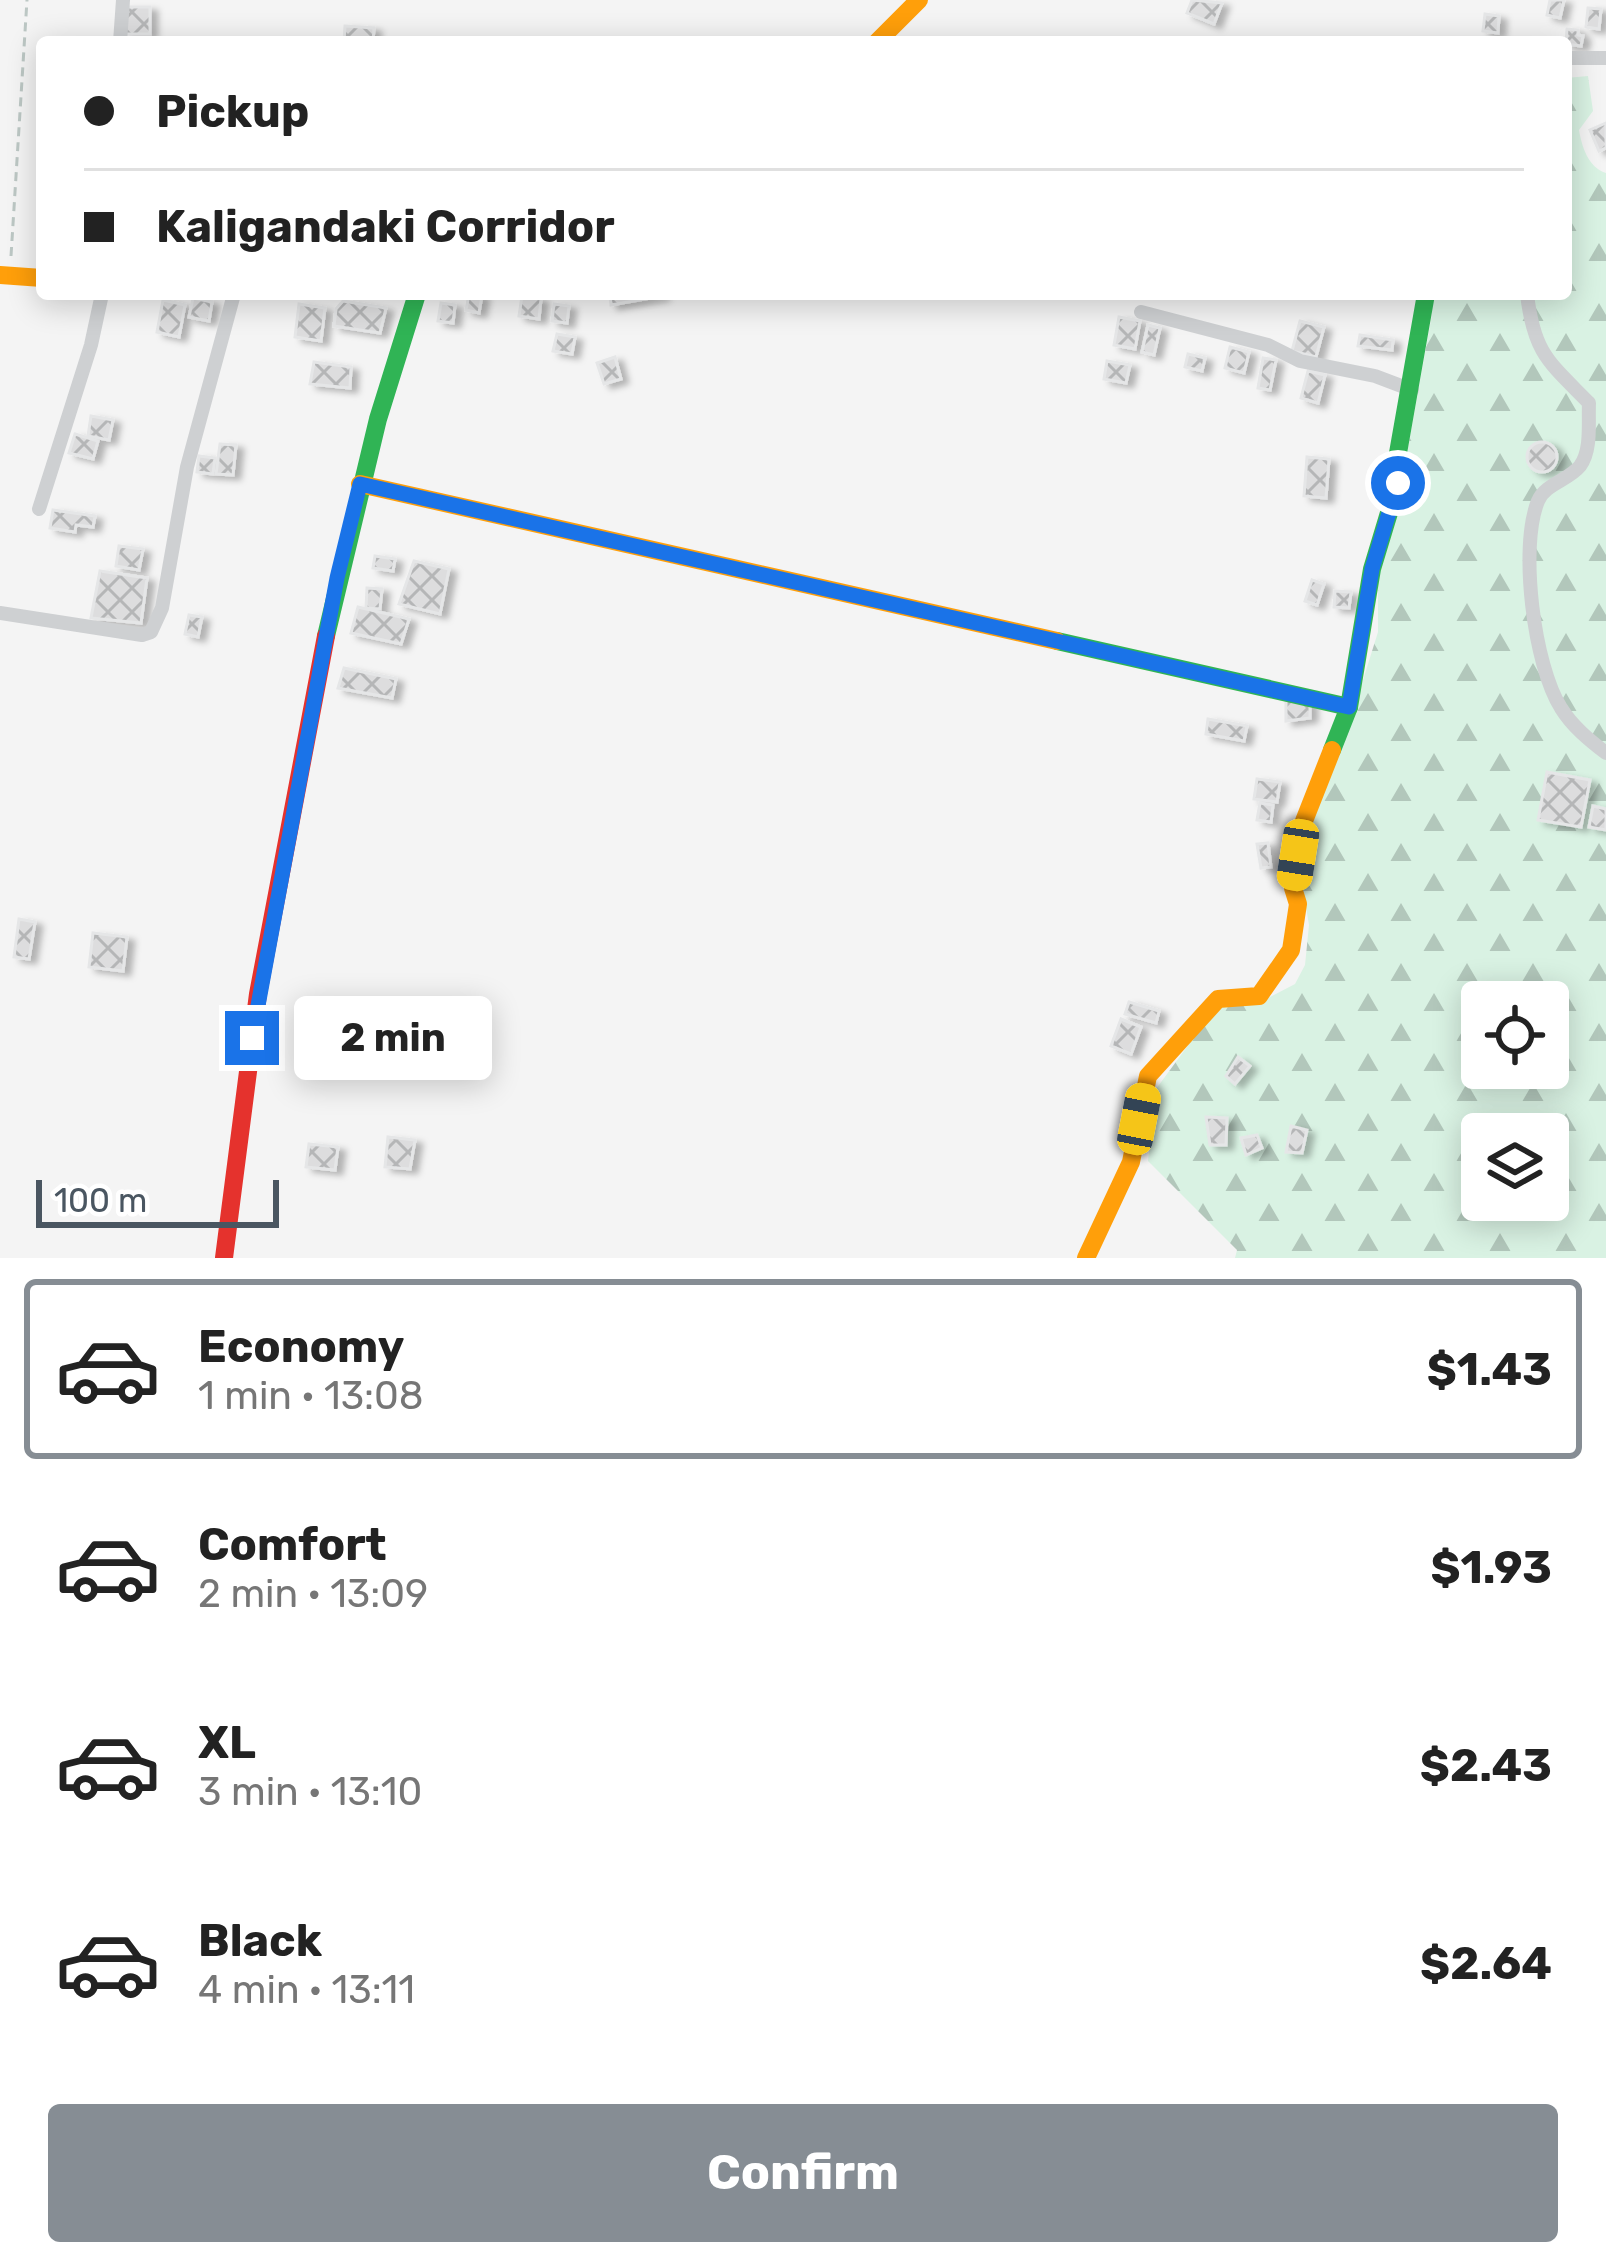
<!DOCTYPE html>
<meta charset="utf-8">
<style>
:root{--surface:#fff;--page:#f6f6f6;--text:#222;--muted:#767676;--line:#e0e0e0;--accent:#868d94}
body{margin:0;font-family:Rubik,sans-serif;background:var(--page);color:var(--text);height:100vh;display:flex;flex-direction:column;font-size:45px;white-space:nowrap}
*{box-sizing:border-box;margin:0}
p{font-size:39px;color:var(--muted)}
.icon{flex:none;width:66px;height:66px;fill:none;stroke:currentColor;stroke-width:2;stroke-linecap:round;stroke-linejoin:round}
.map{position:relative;height:1258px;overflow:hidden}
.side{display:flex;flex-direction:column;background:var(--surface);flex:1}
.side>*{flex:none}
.banner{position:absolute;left:36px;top:36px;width:1536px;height:264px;border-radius:12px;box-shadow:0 6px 30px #0003;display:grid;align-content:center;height:264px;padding:0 48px;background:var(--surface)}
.fabs{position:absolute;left:1461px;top:981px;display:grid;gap:24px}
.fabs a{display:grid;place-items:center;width:108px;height:108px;border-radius:12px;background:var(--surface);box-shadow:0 6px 30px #0003;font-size:60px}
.scale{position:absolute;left:36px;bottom:30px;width:243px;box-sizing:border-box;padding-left:12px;border:6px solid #4a5661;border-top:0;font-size:33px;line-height:42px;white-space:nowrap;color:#4a5661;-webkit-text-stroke:9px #fff;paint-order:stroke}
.end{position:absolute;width:54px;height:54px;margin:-27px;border:15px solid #1a73e8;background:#fff;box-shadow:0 0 0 6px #fff}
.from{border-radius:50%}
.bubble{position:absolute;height:84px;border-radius:12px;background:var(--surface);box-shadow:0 6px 30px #0003;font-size:39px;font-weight:700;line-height:84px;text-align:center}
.car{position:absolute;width:36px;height:72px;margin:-36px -18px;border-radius:15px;box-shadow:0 0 9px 3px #0007;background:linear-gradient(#f5c518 24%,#345 0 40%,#f5c518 0 76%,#345 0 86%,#f5c518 0)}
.banner b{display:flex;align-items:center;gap:42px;height:114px;font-size:45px}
.banner b+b{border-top:3px solid var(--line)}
.banner i{width:30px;height:30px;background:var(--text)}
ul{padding:21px 0 0;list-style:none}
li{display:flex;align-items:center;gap:36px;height:180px;margin:0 24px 18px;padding:0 24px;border:6px solid transparent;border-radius:12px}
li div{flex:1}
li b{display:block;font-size:45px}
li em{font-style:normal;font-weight:700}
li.current{border-color:var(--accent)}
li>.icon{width:108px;height:108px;stroke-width:1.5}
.action{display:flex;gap:24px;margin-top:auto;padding:24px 48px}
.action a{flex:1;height:138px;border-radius:12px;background:var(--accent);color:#fff;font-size:48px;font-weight:700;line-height:138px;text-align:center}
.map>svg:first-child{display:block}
.forest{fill:url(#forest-firs);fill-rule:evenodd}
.building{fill:url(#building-cross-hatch);stroke:#e5e6e7;stroke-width:3;filter:url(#shadow)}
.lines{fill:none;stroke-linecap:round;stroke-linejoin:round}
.path{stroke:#bcc7c4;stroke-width:3;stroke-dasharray:9 6;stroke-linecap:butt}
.street{stroke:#ced0d2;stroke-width:14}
.fast{stroke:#30b455;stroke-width:18}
.slow{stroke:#ff9f0a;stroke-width:18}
.jam{stroke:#e5322d;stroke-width:18}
.route{stroke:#1a73e8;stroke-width:15}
</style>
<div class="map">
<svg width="1606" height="1258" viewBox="0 0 1606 1258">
<defs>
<pattern id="forest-firs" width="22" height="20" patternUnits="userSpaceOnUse" patternTransform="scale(3)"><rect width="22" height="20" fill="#d9f2e3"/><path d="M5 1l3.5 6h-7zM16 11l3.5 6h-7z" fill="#b2c7bb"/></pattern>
<pattern id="building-cross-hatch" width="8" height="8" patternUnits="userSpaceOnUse" patternTransform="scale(3)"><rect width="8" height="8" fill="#ddddde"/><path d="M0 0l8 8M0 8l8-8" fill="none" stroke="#b5b6b7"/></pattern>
<filter id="shadow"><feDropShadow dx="7" dy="4" stdDeviation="3" flood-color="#0004"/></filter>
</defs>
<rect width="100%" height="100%" fill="#f4f4f4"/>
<path class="forest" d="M1588,76L1593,111L1579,130C1582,147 1588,167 1606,173V1258H1235L1237,1250L1148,1161L1156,1089L1217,1006L1268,998L1295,984L1305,965L1309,925L1301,878L1311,823L1343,744L1378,632V569L1406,459L1432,314L1431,294H1566V78ZM1482,1002H1548V1068H1482ZM1482,1134H1548V1200H1482Z"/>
<g class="building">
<polygon points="1192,0 1222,3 1214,24 1187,13"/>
<polygon points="1550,0 1564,0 1560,18 1547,15"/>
<rect x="125" y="7" width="25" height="27"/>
<polygon points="1588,8 1601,9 1599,29 1586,27"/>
<polygon points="1485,14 1499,16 1498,33 1483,31"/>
<polygon points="345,26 374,28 373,42 344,42"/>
<polygon points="1567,29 1578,30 1578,35 1583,36 1581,46 1566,44"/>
<polygon points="1606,123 1606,148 1599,151 1590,130"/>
<polygon points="469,294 482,295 479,313 466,310"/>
<polygon points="610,294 662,294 662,296 611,305"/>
<polygon points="522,296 541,299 539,319 519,316"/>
<polygon points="193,298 212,302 209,321 189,317"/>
<polygon points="163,300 185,305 179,337 157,332"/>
<polygon points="343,301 386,308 380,333 334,326 336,309"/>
<polygon points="441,303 455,305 453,323 438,321"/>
<polygon points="299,304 325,308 321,341 295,337"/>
<polygon points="554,304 569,306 567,323 552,321"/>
<polygon points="1119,317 1140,321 1135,349 1114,345"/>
<polygon points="1300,321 1324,327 1316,357 1292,351"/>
<polygon points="1148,325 1160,328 1154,355 1142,352"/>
<polygon points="557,334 575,337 572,354 553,351"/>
<polygon points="1360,335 1393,340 1392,350 1358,346"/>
<polygon points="1230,347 1249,352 1244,373 1225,368"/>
<polygon points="1188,354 1205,358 1202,371 1185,367"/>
<polygon points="615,357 621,379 604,384 597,363"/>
<polygon points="1263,358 1276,360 1270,390 1258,388"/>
<polygon points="1107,361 1130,365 1126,383 1104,379"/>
<polygon points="314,362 351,367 350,388 310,384"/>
<polygon points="1308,371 1325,375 1318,403 1301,398"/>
<polygon points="91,416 113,420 109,440 88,436"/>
<polygon points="75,434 98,441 93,459 69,453"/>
<circle cx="1542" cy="457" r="15"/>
<polygon points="220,444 236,445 233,475 216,474"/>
<polygon points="199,456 215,458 213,474 197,472"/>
<polygon points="1307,457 1329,459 1326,498 1304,496"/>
<polygon points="53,510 95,516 93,527 76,525 75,532 50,528"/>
<polygon points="119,546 143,549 139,570 116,566"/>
<polygon points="375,556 395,559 393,571 373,568"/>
<polygon points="414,561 449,569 440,614 399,604"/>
<polygon points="100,571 147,578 141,623 91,618"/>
<polygon points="1312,580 1324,584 1317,605 1305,601"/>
<polygon points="367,588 382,589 380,609 366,608"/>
<polygon points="1335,591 1351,592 1349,608 1334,607"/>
<polygon points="358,607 409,619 401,644 351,633"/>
<polygon points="189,615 202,617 198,637 185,634"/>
<polygon points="344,668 396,679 392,698 338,688"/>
<polygon points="1286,699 1310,702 1310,718 1286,721"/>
<polygon points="1208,719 1247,726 1244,741 1206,734"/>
<polygon points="1547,772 1590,780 1581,827 1538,820"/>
<polygon points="1257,779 1280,782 1277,802 1254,799"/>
<polygon points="1260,803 1273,805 1271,822 1257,820"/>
<polygon points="1593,806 1606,809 1606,830 1589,827"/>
<polygon points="1268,843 1271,867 1261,868 1257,844"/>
<polygon points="19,919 35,922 29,959 14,957"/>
<polygon points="93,933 127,937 123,971 89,967"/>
<polygon points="1129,1002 1159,1011 1156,1023 1125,1014"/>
<polygon points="1121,1019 1141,1027 1131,1054 1111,1046"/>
<polygon points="1238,1057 1250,1066 1235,1084 1226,1076"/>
<polygon points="1206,1117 1227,1118 1226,1145 1210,1145"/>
<polygon points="1291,1126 1307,1130 1302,1153 1286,1152"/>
<polygon points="1257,1135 1262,1148 1246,1155 1241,1138"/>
<polygon points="388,1137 415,1140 410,1169 385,1167"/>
<polygon points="309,1144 338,1147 335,1170 306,1167"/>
</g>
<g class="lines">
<polyline class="path" points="11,256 27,0"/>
<g class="street">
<polyline points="120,42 123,0"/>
<polyline points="1566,58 1606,58"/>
<path d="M1527,294C1534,354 1549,362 1589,403C1588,422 1592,450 1580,466C1569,480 1545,484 1538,501C1519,547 1534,666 1561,708C1572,726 1589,740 1606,753"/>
<polyline points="1141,312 1268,345 1300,361 1375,376 1412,390"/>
<polyline points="39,509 91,345 102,294"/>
<polyline points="0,613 142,635 151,632 162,608 187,467 234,294"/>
</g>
<g class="fast">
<polyline points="326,636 378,419 417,294"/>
<polyline points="1057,641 1349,707"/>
<polyline points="1332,750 1349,707 1372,569 1398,483 1398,453 1426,294"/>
</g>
<g class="slow">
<polyline points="877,42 919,0"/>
<polyline points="0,275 42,278"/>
<polyline points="360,484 1057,641"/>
<polyline points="1086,1258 1131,1162 1148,1076 1218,999 1259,996 1291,950 1298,904 1293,888 1304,821 1332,750"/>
</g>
<polyline class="jam" points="224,1258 258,994 326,636"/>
</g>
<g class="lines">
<polyline class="route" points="252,1038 337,578 360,484 1349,707 1372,569 1398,483"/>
</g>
</svg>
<div class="fabs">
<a><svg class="icon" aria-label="locate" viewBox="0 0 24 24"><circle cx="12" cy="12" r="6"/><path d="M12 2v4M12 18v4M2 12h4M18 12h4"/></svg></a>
<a><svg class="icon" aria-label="layers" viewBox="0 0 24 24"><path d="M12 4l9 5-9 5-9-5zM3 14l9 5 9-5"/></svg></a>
</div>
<div class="scale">100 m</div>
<i class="end from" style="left:1398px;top:483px"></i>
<i class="end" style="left:252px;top:1038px"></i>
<div class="bubble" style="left:294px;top:996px;width:198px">2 min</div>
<i class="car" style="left:1298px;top:855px;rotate:189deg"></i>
<i class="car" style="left:1139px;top:1119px;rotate:11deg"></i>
<div class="banner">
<b><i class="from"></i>Pickup</b>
<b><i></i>Kaligandaki Corridor</b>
</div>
</div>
<section class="side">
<ul>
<li class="current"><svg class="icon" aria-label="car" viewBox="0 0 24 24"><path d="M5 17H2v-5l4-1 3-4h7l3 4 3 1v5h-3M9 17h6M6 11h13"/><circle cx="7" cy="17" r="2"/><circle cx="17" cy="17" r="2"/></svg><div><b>Economy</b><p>1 min · 13:08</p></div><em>$1.43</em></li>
<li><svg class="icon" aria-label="car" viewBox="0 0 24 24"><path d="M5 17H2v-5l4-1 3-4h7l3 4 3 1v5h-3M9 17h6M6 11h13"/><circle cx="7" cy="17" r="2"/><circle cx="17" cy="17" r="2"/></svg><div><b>Comfort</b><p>2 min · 13:09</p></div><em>$1.93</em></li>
<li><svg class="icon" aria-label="car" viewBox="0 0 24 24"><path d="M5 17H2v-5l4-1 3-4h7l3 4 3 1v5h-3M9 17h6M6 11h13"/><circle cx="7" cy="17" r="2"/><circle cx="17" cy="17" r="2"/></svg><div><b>XL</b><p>3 min · 13:10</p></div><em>$2.43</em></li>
<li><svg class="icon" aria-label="car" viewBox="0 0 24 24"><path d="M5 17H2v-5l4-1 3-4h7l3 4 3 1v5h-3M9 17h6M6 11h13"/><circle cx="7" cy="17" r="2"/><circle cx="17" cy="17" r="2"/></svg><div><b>Black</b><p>4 min · 13:11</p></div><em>$2.64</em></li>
</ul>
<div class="action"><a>Confirm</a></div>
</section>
